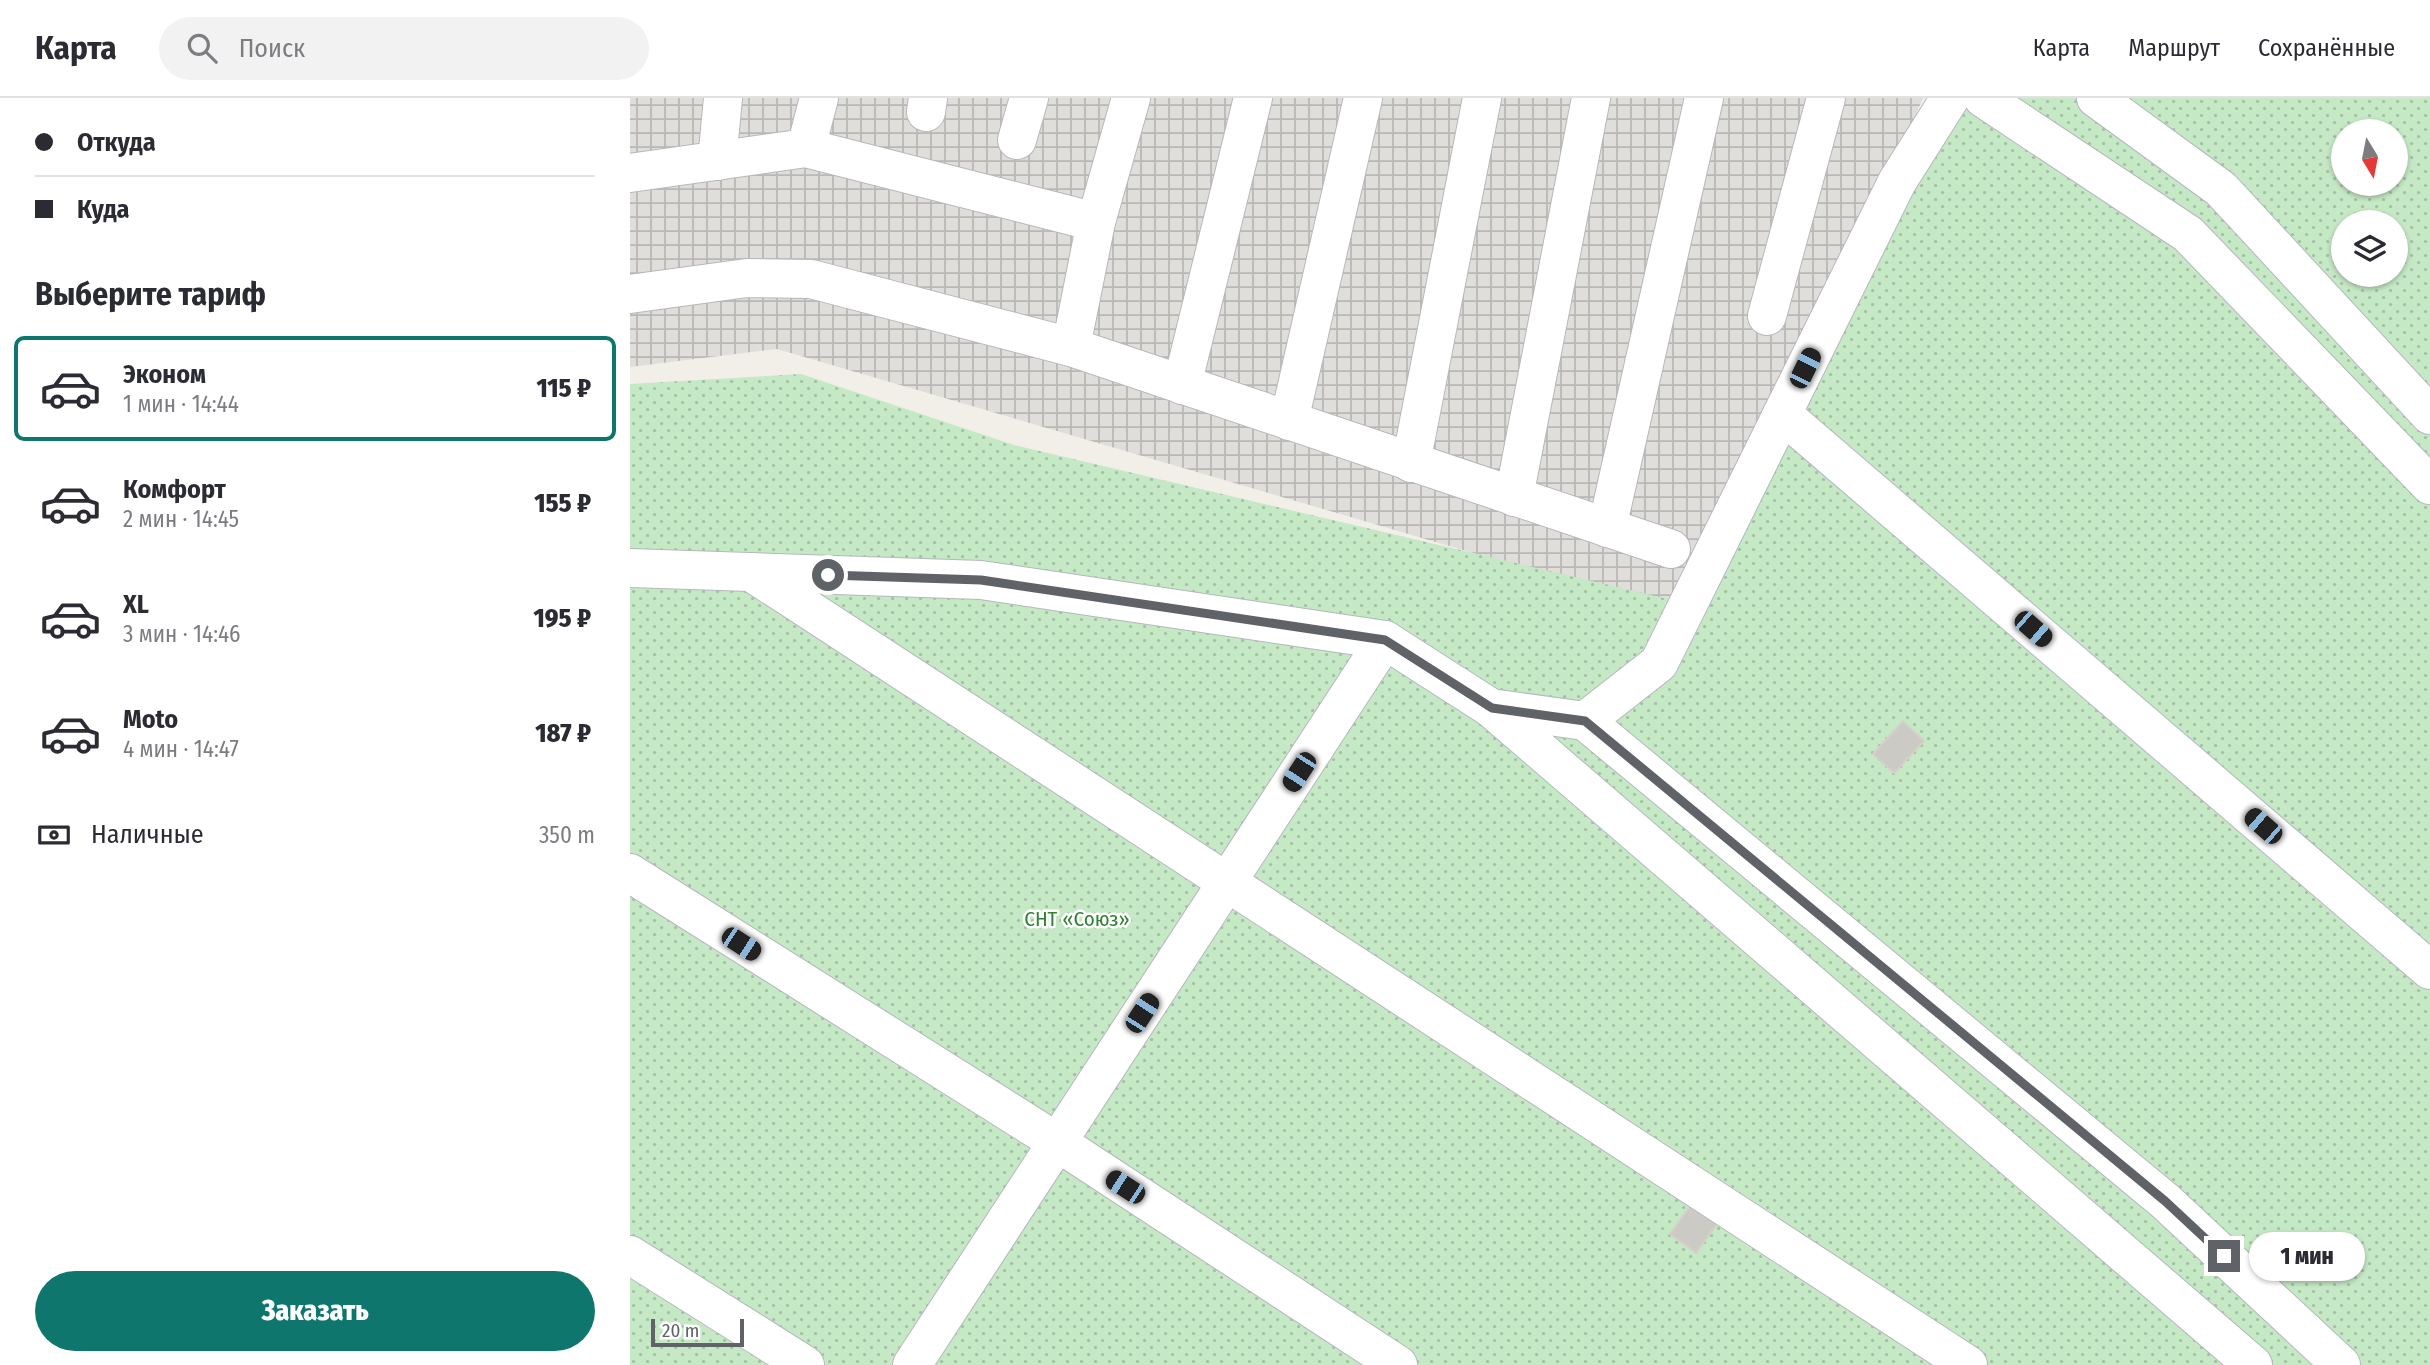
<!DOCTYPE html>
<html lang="ru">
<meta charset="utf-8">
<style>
:root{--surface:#fff;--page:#f2f2f3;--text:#2b2b33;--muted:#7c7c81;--line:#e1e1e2;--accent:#0f766e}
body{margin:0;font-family:"Fira Sans Condensed",sans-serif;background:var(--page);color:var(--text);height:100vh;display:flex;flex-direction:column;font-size:26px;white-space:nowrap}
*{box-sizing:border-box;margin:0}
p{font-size:23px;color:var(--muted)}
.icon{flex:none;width:38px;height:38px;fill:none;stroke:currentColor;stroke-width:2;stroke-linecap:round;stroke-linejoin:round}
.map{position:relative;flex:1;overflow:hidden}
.side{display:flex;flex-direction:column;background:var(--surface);width:630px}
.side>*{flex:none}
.top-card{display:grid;align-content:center;height:154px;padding:0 35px;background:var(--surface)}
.needle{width:46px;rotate:170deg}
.buttons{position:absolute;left:1701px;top:21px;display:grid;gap:14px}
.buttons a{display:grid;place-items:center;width:77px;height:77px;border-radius:50%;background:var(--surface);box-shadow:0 2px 5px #0004;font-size:35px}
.scale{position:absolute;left:21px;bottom:18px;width:93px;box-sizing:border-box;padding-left:7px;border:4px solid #5f6368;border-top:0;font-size:19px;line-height:24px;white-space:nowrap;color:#5f6368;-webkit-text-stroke:5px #fff;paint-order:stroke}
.end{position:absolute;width:32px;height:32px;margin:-16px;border:9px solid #5f6368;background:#fff;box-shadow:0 0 0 4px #fff}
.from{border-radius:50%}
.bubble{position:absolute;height:49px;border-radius:24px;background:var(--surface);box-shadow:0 2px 5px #0004;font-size:23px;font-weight:800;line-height:49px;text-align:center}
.car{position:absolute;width:21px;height:42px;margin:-21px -10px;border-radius:9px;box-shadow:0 0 5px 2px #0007;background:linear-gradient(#222 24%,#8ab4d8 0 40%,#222 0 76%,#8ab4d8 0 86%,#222 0)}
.top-card b{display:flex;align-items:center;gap:24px;height:66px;font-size:26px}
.top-card b+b{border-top:2px solid var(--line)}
.top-card i{width:18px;height:18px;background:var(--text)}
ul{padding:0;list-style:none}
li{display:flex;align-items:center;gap:21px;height:105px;margin:0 14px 10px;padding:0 21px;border:4px solid transparent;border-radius:10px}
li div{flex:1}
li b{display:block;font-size:26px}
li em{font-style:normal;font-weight:800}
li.active{border-color:var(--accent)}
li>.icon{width:63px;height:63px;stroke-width:1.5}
h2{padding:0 35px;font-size:32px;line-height:84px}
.pay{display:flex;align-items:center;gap:18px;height:77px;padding:0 35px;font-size:26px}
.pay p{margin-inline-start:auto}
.cta{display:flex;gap:14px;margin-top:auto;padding:14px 35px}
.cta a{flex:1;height:80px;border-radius:42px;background:var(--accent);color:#fff;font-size:28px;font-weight:800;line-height:80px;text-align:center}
header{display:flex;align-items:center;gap:42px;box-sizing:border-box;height:98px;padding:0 35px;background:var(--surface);border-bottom:2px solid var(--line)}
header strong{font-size:33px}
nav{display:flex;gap:38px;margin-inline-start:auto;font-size:24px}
.search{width:490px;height:63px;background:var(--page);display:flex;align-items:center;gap:18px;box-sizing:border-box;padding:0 24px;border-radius:38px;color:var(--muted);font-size:26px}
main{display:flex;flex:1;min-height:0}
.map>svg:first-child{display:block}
.industrial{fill:url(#industrial-grid)}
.garden{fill:url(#garden-dots);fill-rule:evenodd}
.building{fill:#cccac5;stroke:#d6d1c6;stroke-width:2}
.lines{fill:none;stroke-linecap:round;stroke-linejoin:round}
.minor-casing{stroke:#b5b8bc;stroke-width:40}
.minor{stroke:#fff;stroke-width:38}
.route{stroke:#5f6368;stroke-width:9}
.labels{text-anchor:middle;stroke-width:5;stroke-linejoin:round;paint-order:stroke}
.park-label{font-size:21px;fill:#348238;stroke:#fff}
</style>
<header>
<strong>Карта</strong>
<div class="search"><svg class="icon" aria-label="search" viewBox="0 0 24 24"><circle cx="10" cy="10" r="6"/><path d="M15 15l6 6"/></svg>Поиск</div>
<nav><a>Карта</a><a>Маршрут</a><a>Сохранённые</a></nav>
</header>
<main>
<section class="side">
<div class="top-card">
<b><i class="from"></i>Откуда</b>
<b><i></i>Куда</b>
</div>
<h2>Выберите тариф</h2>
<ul>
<li class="active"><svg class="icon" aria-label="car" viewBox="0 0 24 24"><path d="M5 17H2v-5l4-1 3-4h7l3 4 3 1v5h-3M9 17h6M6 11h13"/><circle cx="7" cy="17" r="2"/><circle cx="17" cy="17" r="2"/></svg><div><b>Эконом</b><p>1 мин · 14:44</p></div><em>115 ₽</em></li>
<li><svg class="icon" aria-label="car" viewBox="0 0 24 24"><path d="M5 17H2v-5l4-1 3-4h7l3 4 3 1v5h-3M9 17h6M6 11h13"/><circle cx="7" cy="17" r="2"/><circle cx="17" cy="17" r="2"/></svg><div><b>Комфорт</b><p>2 мин · 14:45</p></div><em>155 ₽</em></li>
<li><svg class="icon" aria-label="car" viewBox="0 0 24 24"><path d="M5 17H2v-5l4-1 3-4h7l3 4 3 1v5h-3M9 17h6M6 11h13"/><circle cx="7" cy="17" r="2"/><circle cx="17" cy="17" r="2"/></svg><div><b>XL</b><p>3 мин · 14:46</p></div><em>195 ₽</em></li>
<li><svg class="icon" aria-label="car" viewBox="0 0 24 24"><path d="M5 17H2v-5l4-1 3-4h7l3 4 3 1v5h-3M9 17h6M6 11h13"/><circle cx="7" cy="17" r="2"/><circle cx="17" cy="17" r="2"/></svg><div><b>Moto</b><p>4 мин · 14:47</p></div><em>187 ₽</em></li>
</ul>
<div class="pay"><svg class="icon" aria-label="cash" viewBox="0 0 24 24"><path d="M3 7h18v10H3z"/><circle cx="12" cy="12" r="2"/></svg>Наличные<p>350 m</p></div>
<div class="cta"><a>Заказать</a></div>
</section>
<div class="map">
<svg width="1800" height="1267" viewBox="0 0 1800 1267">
<defs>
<pattern id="industrial-grid" width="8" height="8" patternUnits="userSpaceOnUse" patternTransform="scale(1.75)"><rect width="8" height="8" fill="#e0deda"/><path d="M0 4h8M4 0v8" fill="none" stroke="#b9b8b5"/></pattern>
<pattern id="garden-dots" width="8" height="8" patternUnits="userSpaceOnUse" patternTransform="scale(1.75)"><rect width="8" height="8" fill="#c5e8c5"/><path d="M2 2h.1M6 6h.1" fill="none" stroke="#a3c0a4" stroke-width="1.8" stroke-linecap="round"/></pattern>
</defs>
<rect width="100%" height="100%" fill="#f1efe8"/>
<polygon class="industrial" points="0,0 1293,0 1077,490 1038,512 147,251 0,269"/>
<path class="garden" d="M1311,0H1800V1267H0V286L171,276L384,347L1072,509ZM1713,33H1766V86H1713ZM1713,124H1766V177H1713Z"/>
<g class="building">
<polygon points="1273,623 1294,643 1264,675 1243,656"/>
<polygon points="1063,1104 1089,1123 1066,1155 1040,1136"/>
</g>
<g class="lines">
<g class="minor-casing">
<g id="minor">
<polyline points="1353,0 1558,136 1800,387"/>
<polyline points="1466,0 1591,91 1800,317"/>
<polyline points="296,14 298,0"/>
<polyline points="387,42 399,0"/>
<polyline points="176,50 189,0"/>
<polyline points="87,63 93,0"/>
<polyline points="0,75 176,50 466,124"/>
<polyline points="0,196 117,180 181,181 441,249 1041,451"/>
<polyline points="1137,218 1196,0"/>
<polyline points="441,249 466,124 501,0"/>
<polyline points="552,287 623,0"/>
<polyline points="1152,316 1800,872"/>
<polyline points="659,323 733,0"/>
<polyline points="781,365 852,0"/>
<polyline points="884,399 961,0"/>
<polyline points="977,430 1074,0"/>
<polyline points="0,470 351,482 755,542 861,610 955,623 1029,565 1267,84 1320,0"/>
<polyline points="121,474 1338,1267"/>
<polyline points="861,610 1623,1267"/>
<polyline points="955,623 1535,1103 1711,1267"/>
<polyline points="0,775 427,1044 768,1267"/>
<polyline points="0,1157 175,1267"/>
<polyline points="282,1267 755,542"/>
</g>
</g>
<use href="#minor" class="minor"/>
</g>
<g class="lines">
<polyline class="route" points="198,477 351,482 755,542 862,610 955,623 1535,1103 1594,1158"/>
</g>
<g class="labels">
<g class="park-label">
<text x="447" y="828">СНТ «Союз»</text>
</g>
</g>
</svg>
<div class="buttons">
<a><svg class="needle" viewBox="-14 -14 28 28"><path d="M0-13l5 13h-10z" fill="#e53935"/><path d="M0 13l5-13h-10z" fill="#7c7c81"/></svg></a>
<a><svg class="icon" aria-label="layers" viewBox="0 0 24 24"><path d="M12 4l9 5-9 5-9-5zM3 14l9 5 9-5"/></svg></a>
</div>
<div class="scale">20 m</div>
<i class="end from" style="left:198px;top:477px"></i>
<i class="end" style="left:1594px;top:1158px"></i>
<div class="bubble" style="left:1619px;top:1134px;width:116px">1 мин</div>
<i class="car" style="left:1175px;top:270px;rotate:26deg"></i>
<i class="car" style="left:1403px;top:531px;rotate:131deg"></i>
<i class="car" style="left:669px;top:674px;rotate:213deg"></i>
<i class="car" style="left:1633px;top:728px;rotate:311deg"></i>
<i class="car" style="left:111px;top:846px;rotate:123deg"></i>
<i class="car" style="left:512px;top:915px;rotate:33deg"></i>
<i class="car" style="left:495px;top:1089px;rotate:303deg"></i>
</div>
</main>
